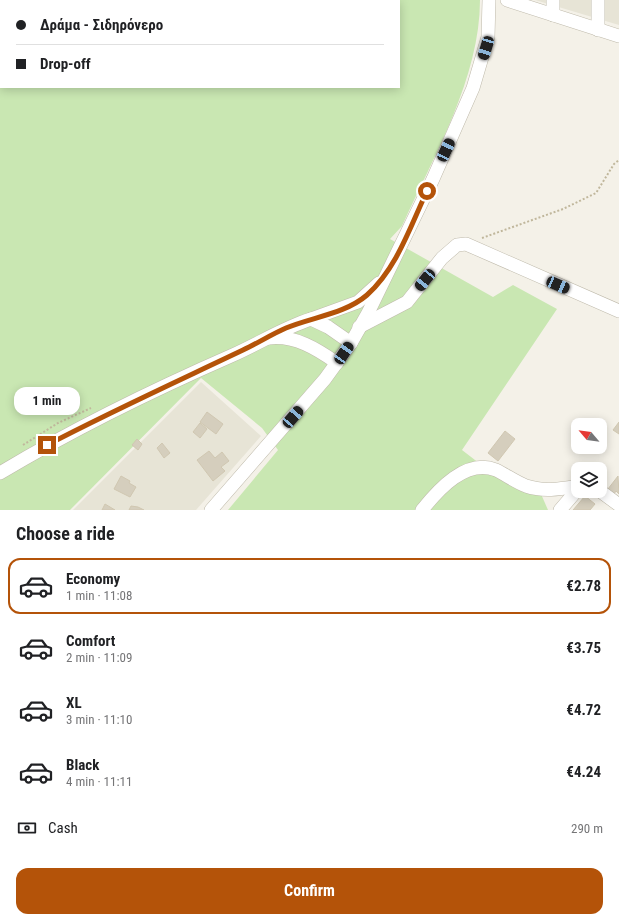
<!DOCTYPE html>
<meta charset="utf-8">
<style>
:root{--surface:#fff;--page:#f6f6f6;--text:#202124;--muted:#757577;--line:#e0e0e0;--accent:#b45309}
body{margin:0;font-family:"Roboto Condensed",sans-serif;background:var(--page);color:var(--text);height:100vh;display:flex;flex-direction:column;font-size:15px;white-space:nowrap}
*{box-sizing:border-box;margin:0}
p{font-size:13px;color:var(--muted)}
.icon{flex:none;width:22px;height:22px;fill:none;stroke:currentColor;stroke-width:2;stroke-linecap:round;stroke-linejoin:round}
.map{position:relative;height:510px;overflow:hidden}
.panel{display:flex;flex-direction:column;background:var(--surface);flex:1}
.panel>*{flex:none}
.top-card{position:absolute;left:0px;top:0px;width:400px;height:88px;box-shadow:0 2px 10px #0003;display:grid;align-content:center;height:88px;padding:0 16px;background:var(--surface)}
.needle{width:26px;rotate:299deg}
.tools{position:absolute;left:571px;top:418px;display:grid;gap:8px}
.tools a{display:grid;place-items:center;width:36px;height:36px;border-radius:8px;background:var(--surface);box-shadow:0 2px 10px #0003;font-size:20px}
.end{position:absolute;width:18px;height:18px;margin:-9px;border:5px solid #b45309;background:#fff;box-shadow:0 0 0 2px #fff}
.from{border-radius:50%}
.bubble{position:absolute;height:28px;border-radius:12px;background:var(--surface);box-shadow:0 2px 10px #0003;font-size:13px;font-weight:700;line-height:28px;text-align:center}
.car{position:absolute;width:12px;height:24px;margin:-12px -6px;border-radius:5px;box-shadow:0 0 3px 1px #0007;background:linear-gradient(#222 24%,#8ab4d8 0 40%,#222 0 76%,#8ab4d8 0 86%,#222 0)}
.top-card b{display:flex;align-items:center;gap:14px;height:38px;font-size:15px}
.top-card b+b{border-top:1px solid var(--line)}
.top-card i{width:10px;height:10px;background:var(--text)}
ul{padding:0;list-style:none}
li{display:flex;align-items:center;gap:12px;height:56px;margin:0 8px 6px;padding:0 8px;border:2px solid transparent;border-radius:12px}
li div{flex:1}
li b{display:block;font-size:15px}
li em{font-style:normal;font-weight:700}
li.on{border-color:var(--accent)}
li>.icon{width:36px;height:36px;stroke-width:1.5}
h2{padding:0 16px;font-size:18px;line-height:48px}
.pay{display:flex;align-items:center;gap:10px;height:44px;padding:0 16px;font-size:15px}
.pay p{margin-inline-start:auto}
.primary-button{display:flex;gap:8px;margin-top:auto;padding:8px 16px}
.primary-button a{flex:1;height:46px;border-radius:12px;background:var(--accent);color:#fff;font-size:16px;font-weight:700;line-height:46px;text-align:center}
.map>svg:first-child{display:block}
.residential{fill:#e7e4d6}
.green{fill:#c9e7b2;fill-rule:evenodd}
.building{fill:#d5cebd;stroke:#d0c7b1}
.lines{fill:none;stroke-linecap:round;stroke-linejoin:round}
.minor-casing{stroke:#bfbaab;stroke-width:14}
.path{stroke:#c0b79c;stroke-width:2;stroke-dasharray:2 2;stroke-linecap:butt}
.minor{stroke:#fff;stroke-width:13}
.route{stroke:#b45309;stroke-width:5}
</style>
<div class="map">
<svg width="619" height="510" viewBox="0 0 619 510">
<rect width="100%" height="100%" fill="#f4f1e8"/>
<g class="residential">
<polygon points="535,0 619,0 619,25"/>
<polygon points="201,382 261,436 196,510 73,510"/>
</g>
<path class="green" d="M0,0H480C480,77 434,156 402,226L390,239L493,297L513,285L557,309L462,450L501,480L541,494L548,510H228L278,450L262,428L201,378L70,510H0ZM1,1H399V87H1Z"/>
<g class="building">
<polygon points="207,412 223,424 216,434 200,422"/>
<polygon points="619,422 619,434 613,430"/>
<polygon points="200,423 207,429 200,438 193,432"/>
<polygon points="505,431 515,439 498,461 488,453"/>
<polygon points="137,439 142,444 138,450 132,445"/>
<polygon points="162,443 170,453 164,458 157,448"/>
<polygon points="209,451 215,458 222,452 229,461 221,467 225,471 213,481 197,460"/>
<polygon points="121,476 130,481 129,483 136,487 130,497 114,489"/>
<polygon points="618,476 619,494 616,491 614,494 608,489"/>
<polygon points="585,496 595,504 590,510 573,510"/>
<polygon points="105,504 115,510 102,510"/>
<polygon points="131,506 138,507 144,510 129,510"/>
</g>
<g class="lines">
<g class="minor-casing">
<g id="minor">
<polyline points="507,0 619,36"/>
<polyline points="553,0 553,15"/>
<polyline points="598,0 598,30"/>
<polyline points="311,319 358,302 379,283"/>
<polyline points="359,327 407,302 442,258 457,245 466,244 619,311"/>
<path d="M269,338C295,335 317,349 337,363"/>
<path d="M0,473C75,428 153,390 233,355C260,343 283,328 311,319L328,327L351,343"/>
<polyline points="600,491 619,505"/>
<polyline points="211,510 325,379 351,343 368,313 433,179 473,88 488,37 489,0"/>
<path d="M422,510C438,490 466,458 496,470C506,475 516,482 526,486C544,492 560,489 578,486"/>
<polyline points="560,510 578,489"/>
</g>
</g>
<g class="path">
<polyline points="482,238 563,209 596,193 614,164 619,160"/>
<polyline points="23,445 58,423 91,408"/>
</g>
<use href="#minor" class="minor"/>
</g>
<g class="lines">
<path class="route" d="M47,445C112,411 178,381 243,350C258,343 272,334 286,328C312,317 345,314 367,295C397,268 410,227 427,191"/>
</g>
</svg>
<div class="tools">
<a><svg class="needle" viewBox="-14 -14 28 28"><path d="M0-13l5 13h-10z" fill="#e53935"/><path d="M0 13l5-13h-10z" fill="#757577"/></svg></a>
<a><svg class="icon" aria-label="layers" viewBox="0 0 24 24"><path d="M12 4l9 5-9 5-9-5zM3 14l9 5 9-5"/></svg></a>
</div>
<i class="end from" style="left:427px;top:191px"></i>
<i class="end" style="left:47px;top:445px"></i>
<div class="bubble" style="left:14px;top:387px;width:66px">1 min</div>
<i class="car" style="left:486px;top:48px;rotate:197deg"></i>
<i class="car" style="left:446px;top:150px;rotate:25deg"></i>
<i class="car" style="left:425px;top:280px;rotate:219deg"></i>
<i class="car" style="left:558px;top:285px;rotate:113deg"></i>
<i class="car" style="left:344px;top:353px;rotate:34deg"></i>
<i class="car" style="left:293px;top:417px;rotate:41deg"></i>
<div class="top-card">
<b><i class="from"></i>Δράμα - Σιδηρόνερο</b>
<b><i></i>Drop-off</b>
</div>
</div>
<section class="panel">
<h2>Choose a ride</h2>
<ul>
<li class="on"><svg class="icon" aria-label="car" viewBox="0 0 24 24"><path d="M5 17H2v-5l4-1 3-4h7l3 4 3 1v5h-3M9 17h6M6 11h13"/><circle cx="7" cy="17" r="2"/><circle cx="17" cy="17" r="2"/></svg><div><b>Economy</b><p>1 min · 11:08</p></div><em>€2.78</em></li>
<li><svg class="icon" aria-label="car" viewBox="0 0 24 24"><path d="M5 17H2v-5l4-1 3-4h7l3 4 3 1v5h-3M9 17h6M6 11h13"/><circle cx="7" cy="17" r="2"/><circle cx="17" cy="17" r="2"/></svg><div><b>Comfort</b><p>2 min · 11:09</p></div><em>€3.75</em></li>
<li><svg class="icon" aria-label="car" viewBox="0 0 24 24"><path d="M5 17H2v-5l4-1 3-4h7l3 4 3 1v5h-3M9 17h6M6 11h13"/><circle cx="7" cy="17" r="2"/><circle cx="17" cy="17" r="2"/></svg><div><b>XL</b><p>3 min · 11:10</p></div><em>€4.72</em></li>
<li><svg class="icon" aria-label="car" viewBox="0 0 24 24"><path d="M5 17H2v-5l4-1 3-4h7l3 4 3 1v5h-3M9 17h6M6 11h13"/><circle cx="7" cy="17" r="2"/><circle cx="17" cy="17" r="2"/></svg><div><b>Black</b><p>4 min · 11:11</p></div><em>€4.24</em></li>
</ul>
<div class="pay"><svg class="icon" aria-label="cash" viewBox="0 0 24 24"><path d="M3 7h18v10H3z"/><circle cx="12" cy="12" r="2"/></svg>Cash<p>290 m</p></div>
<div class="primary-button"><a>Confirm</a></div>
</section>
